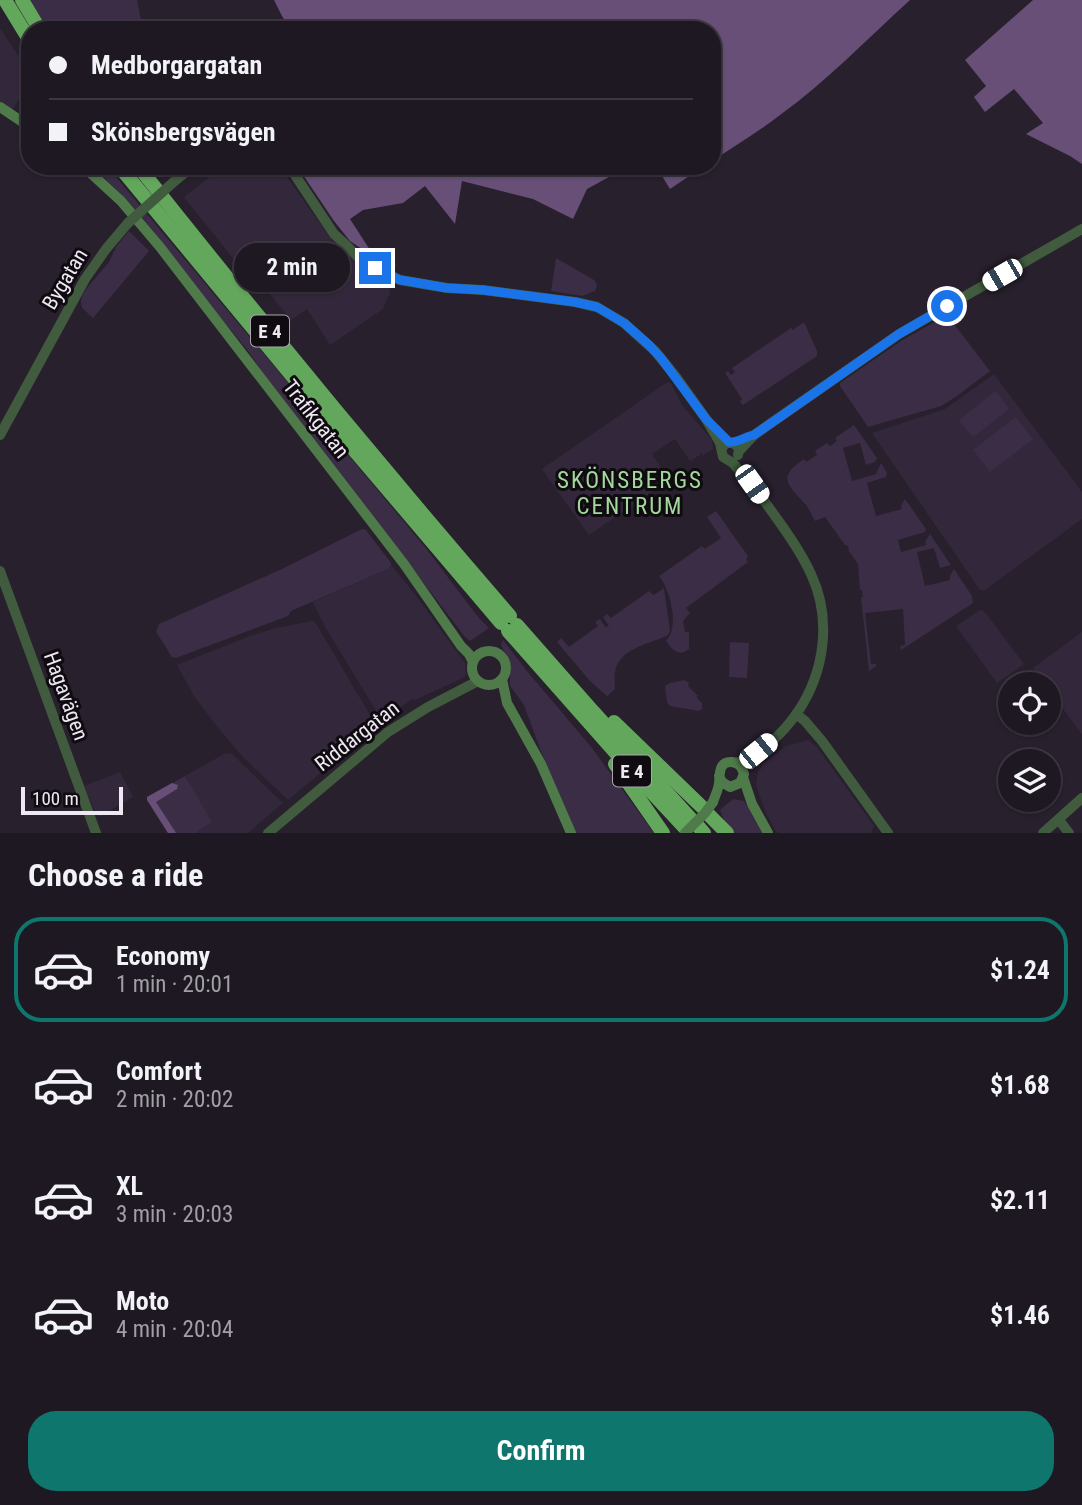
<!DOCTYPE html>
<meta charset="utf-8">
<style>
:root{--surface:#1e1822;--page:#2b252f;--text:#f1f3f6;--muted:#a1a0a5;--line:#3c3740;--accent:#0f766e}
body{margin:0;font-family:"Roboto Condensed",sans-serif;background:var(--page);color:var(--text);height:100vh;display:flex;flex-direction:column;font-size:26px;white-space:nowrap}
*{box-sizing:border-box;margin:0}
p{font-size:23px;color:var(--muted)}
.icon{flex:none;width:38px;height:38px;fill:none;stroke:currentColor;stroke-width:2;stroke-linecap:round;stroke-linejoin:round}
.map{position:relative;height:833px;overflow:hidden}
.sheet{display:flex;flex-direction:column;background:var(--surface);flex:1}
.sheet>*{flex:none}
.banner{position:absolute;left:21px;top:21px;width:700px;height:154px;border-radius:28px;box-shadow:0 2px 5px #0004,0 0 0 2px var(--line);display:grid;align-content:center;height:154px;padding:0 28px;background:var(--surface)}
.buttons{position:absolute;left:998px;top:672px;display:grid;gap:14px}
.buttons a{display:grid;place-items:center;width:63px;height:63px;border-radius:50%;background:var(--surface);box-shadow:0 2px 5px #0004,0 0 0 2px var(--line);font-size:35px}
.scale{position:absolute;left:21px;bottom:18px;width:102px;box-sizing:border-box;padding-left:7px;border:4px solid #ede8f1;border-top:0;font-size:19px;line-height:24px;white-space:nowrap;color:#ede8f1;-webkit-text-stroke:5px #0f0b11;paint-order:stroke}
.end{position:absolute;width:32px;height:32px;margin:-16px;border:9px solid #1a73e8;background:#fff;box-shadow:0 0 0 4px #fff}
.from{border-radius:50%}
.bubble{position:absolute;height:49px;border-radius:24px;background:var(--surface);box-shadow:0 2px 5px #0004,0 0 0 2px var(--line);font-size:23px;font-weight:700;line-height:49px;text-align:center}
.car{position:absolute;width:21px;height:42px;margin:-21px -10px;border-radius:9px;box-shadow:0 0 5px 2px #0007;background:linear-gradient(#fff 24%,#345 0 40%,#fff 0 76%,#345 0 86%,#fff 0)}
.banner b{display:flex;align-items:center;gap:24px;height:66px;font-size:26px}
.banner b+b{border-top:2px solid var(--line)}
.banner i{width:18px;height:18px;background:var(--text)}
ul{padding:0;list-style:none}
li{display:flex;align-items:center;gap:21px;height:105px;margin:0 14px 10px;padding:0 14px;border:4px solid transparent;border-radius:28px}
li div{flex:1}
li b{display:block;font-size:26px}
li em{font-style:normal;font-weight:700}
li.selected{border-color:var(--accent)}
li>.icon{width:63px;height:63px;stroke-width:1.5}
h2{padding:0 28px;font-size:32px;line-height:84px}
.cta{display:flex;gap:14px;margin-top:auto;padding:14px 28px}
.cta a{flex:1;height:80px;border-radius:28px;background:var(--accent);color:#fff;font-size:28px;font-weight:700;line-height:80px;text-align:center}
.map>svg:first-child{display:block}
.built{fill:#33283b}
.green{fill:#3b2d45}
.forest{fill:#674f77}
.lines{fill:none;stroke-linecap:round;stroke-linejoin:round}
.tertiary{stroke:#405b3d;stroke-width:10}
.secondary{stroke:#4f7a49;stroke-width:10}
.motorway{stroke:#62a75b;stroke-width:14}
.tertiary-bridge{stroke:#405b3d;stroke-width:10}
.secondary-bridge{stroke:#4f7a49;stroke-width:10}
.route{stroke:#1a73e8;stroke-width:9}
.labels{text-anchor:middle;stroke-width:6;stroke-linejoin:round;paint-order:stroke}
.shield{fill:#0f0b11;stroke:#aaa6ae;stroke-width:2}
.shield-label{font-size:19px;font-weight:bold;fill:#ede8f1}
.street-label{font-size:21px;fill:#ede8f1;stroke:#0f0b11}
.neighbourhood-label{font-size:23px;letter-spacing:2px;fill:#a2d89b;stroke:#0f0b11}
</style>
<div class="map">
<svg width="1082" height="833" viewBox="0 0 1082 833">
<rect width="100%" height="100%" fill="#28202d"/>
<g class="built">
<polygon points="0,28 30,74 30,82 12,110 0,102"/>
<polygon points="224,166 279,166 331,239 348,255 368,271 386,281 389,285 390,293 383,309 330,345 307,309 291,320 262,284 257,288 184,197"/>
<polygon points="994,374 1082,492 1082,519 985,590 980,590 872,433 945,409"/>
<polygon points="670,382 682,405 712,440 713,449 703,455 700,452 700,455 690,461 675,439 652,454 669,480 589,535 542,469 666,383"/>
<polygon points="391,565 414,593 465,663 466,673 465,677 415,700 413,699 381,719 324,625 313,602 388,569"/>
<polygon points="980,610 984,611 1024,664 997,683 956,626"/>
<polygon points="312,621 315,622 376,725 374,728 288,800 242,756 215,724 194,696 177,665 250,636 276,628"/>
<polygon points="1082,632 1082,734 1048,689 1048,684 1045,684 1033,668"/>
<polygon points="808,740 817,747 874,826 871,833 778,833 775,830 766,813 756,785 758,772 763,764 786,746"/>
<polygon points="226,753 232,754 283,803 248,833 196,833 212,822 176,833 189,782 185,776"/>
<polygon points="120,772 133,797 101,816 97,816 84,786"/>
</g>
<g class="green">
<polygon points="30,0 137,0 143,30 48,30"/>
<path d="M91,166H107L425,547L478,617L489,628L470,641L465,637L260,369C246,345 227,327 210,305C173,257 138,205 91,166Z"/>
<polygon points="129,231 149,251 93,318 82,308 81,302 82,296 87,288 109,262 116,247"/>
<polygon points="556,258 594,280 597,285 595,291 582,296 551,291"/>
<polygon points="947,315 990,371 957,396 941,406 868,427 840,386 840,383 901,341"/>
<polygon points="804,322 817,351 817,356 743,405 740,402 742,399 725,373 728,371 731,375 735,372 732,368 791,328 793,330"/>
<polygon points="996,391 1009,409 973,437 959,420"/>
<polygon points="1016,417 1033,439 990,472 973,450"/>
<path d="M854,425L877,458L875,462L866,465L860,443L843,448L852,481L876,474L881,463L887,473L886,477L867,483L876,516L902,509L901,506L905,499L926,529L925,532L898,540L901,552L926,545L925,542L930,534L951,565L940,568L934,548L917,552L925,586L950,580V576L954,569L972,596L973,603L901,650L900,646L905,645L903,609L865,613L871,664H876V666L869,671L861,597H863L862,590H860L858,564L848,550L849,549L847,545H845L825,517L815,521C811,515 809,507 804,503C786,483 778,477 804,459L806,462L817,455L815,451L827,443L830,446L837,441L835,438Z"/>
<path d="M716,511L748,556L746,559L748,562L686,608L690,613L683,621L685,632H689V649C679,658 672,649 666,641C680,627 670,589 659,576L702,546L705,549L721,538L707,517Z"/>
<polygon points="362,529 366,530 391,563 391,565 388,569 291,611 288,616 176,658 172,657 156,632 159,624 284,568"/>
<path d="M664,588L670,631L668,635C650,644 619,648 615,672C614,677 615,684 615,689L607,696L590,681L557,642L561,638L569,647L598,626L595,622L600,619L605,627L609,626L603,617L607,614L611,618L649,591L653,595H654Z"/>
<path d="M503,640L527,671L592,748L654,833H576L540,749L524,705L510,686C509,678 512,668 509,661C507,655 503,651 501,644Z"/>
<polygon points="730,642 749,643 747,678 729,677"/>
<polygon points="684,680 689,683 688,686 698,696 696,697 702,703 702,709 699,711 670,706 667,702 665,686 670,683"/>
<polygon points="185,776 212,822 196,833 168,833 147,800 147,797"/>
<polygon points="733,799 744,801 762,833 734,833 726,825 720,810"/>
</g>
<g class="forest">
<path d="M274,0H910C867,39 827,81 780,115C758,132 735,146 712,161V30H291L282,16Z"/>
<polygon points="1033,0 1082,0 1082,164 1070,156 1026,134 1043,123 1014,89 985,112 974,97 986,86 965,60"/>
<polygon points="297,166 629,166 587,189 573,219 533,199 462,181 455,224 425,186 403,203 363,210 350,219 370,250 396,265 390,268 350,241 334,221"/>
<polygon points="656,166 704,166 670,189"/>
<polygon points="172,783 178,785 177,789 156,802 176,833 168,833 147,800 147,797"/>
</g>
<g class="lines">
<g class="tertiary">
<path d="M289,166L334,234L345,244L357,256L375,268L400,280L447,288L483,290L575,302L597,307L624,323L655,351L676,377L706,419L720,443L723,457L733,463L746,479L752,484C771,511 798,545 811,574C832,619 825,672 797,713C783,733 760,756 735,763"/>
<polyline points="177,179 193,166"/>
<polyline points="0,435 85,279 106,249 128,223"/>
<polyline points="722,448 726,443 733,443 739,448 738,455"/>
<polyline points="739,451 754,435 899,334 1082,229"/>
<polyline points="0,571 96,833"/>
<polyline points="796,714 805,721 822,741 888,833"/>
<polyline points="1059,820 1069,833"/>
<polyline points="268,833 388,732 428,707 478,681"/>
<polyline points="1043,833 1082,798"/>
</g>
<g class="secondary">
<polyline points="0,107 30,127"/>
<polyline points="83,166 121,201 160,247 404,564 461,646 469,654 473,662"/>
<circle cx="489" cy="668" r="17"/>
<polyline points="502,679 507,703 541,764 571,833"/>
<polyline points="743,777 752,804 768,833"/>
<path d="M713,802C715,796 718,790 719,784C720,775 718,761 732,762C740,763 742,768 744,774L740,783L730,787L722,782L719,776"/>
</g>
<g class="motorway">
<polyline points="5,0 30,41"/>
<polyline points="22,0 40,30"/>
<polyline points="119,166 326,417 501,623"/>
<path d="M138,166C259,319 383,469 510,616"/>
<polyline points="517,625 590,708 691,819"/>
<polyline points="508,631 630,769 684,827"/>
<polyline points="614,722 702,807"/>
<polyline points="615,764 663,833"/>
<polyline points="709,815 727,833"/>
<polyline points="698,826 704,833"/>
</g>
<polyline class="tertiary-bridge" points="128,223 177,179"/>
<polyline class="secondary-bridge" points="685,833 705,813 713,802"/>
</g>
<g class="lines">
<path class="route" d="M375,268L400,280L407,281L447,288L483,290L575,302L597,307L624,323L649,345L661,358L706,419L729,442C738,443 746,436 754,435L899,334L947,306"/>
</g>
<g class="labels">
<g class="shield">
<rect x="251" y="315.5" width="38" height="31" rx="5"/>
<rect x="613" y="755.5" width="38" height="31" rx="5"/>
</g>
<g class="shield-label">
<text x="270" y="338">E 4</text>
<text x="632" y="778">E 4</text>
</g>
<g class="street-label">
<text transform="translate(65 279) rotate(-59)" y="7">Bygatan</text>
<text transform="translate(316 419) rotate(52)" y="7">Trafikgatan</text>
<text transform="translate(66 696) rotate(70)" y="7">Hagavägen</text>
<text transform="translate(357 736) rotate(-38)" y="7">Riddargatan</text>
</g>
<g class="neighbourhood-label">
<text x="630" y="488">SKÖNSBERGS<tspan x="630" dy="26">CENTRUM</tspan></text>
</g>
</g>
</svg>
<div class="buttons">
<a><svg class="icon" aria-label="locate" viewBox="0 0 24 24"><circle cx="12" cy="12" r="6"/><path d="M12 2v4M12 18v4M2 12h4M18 12h4"/></svg></a>
<a><svg class="icon" aria-label="layers" viewBox="0 0 24 24"><path d="M12 4l9 5-9 5-9-5zM3 14l9 5 9-5"/></svg></a>
</div>
<div class="scale">100 m</div>
<i class="end from" style="left:947px;top:306px"></i>
<i class="end" style="left:375px;top:268px"></i>
<div class="bubble" style="left:234px;top:243px;width:116px">2 min</div>
<i class="car" style="left:1002px;top:275px;rotate:240deg"></i>
<i class="car" style="left:752px;top:484px;rotate:145deg"></i>
<i class="car" style="left:758px;top:751px;rotate:51deg"></i>
<div class="banner">
<b><i class="from"></i>Medborgargatan</b>
<b><i></i>Skönsbergsvägen</b>
</div>
</div>
<section class="sheet">
<h2>Choose a ride</h2>
<ul>
<li class="selected"><svg class="icon" aria-label="car" viewBox="0 0 24 24"><path d="M5 17H2v-5l4-1 3-4h7l3 4 3 1v5h-3M9 17h6M6 11h13"/><circle cx="7" cy="17" r="2"/><circle cx="17" cy="17" r="2"/></svg><div><b>Economy</b><p>1 min · 20:01</p></div><em>$1.24</em></li>
<li><svg class="icon" aria-label="car" viewBox="0 0 24 24"><path d="M5 17H2v-5l4-1 3-4h7l3 4 3 1v5h-3M9 17h6M6 11h13"/><circle cx="7" cy="17" r="2"/><circle cx="17" cy="17" r="2"/></svg><div><b>Comfort</b><p>2 min · 20:02</p></div><em>$1.68</em></li>
<li><svg class="icon" aria-label="car" viewBox="0 0 24 24"><path d="M5 17H2v-5l4-1 3-4h7l3 4 3 1v5h-3M9 17h6M6 11h13"/><circle cx="7" cy="17" r="2"/><circle cx="17" cy="17" r="2"/></svg><div><b>XL</b><p>3 min · 20:03</p></div><em>$2.11</em></li>
<li><svg class="icon" aria-label="car" viewBox="0 0 24 24"><path d="M5 17H2v-5l4-1 3-4h7l3 4 3 1v5h-3M9 17h6M6 11h13"/><circle cx="7" cy="17" r="2"/><circle cx="17" cy="17" r="2"/></svg><div><b>Moto</b><p>4 min · 20:04</p></div><em>$1.46</em></li>
</ul>
<div class="cta"><a>Confirm</a></div>
</section>
